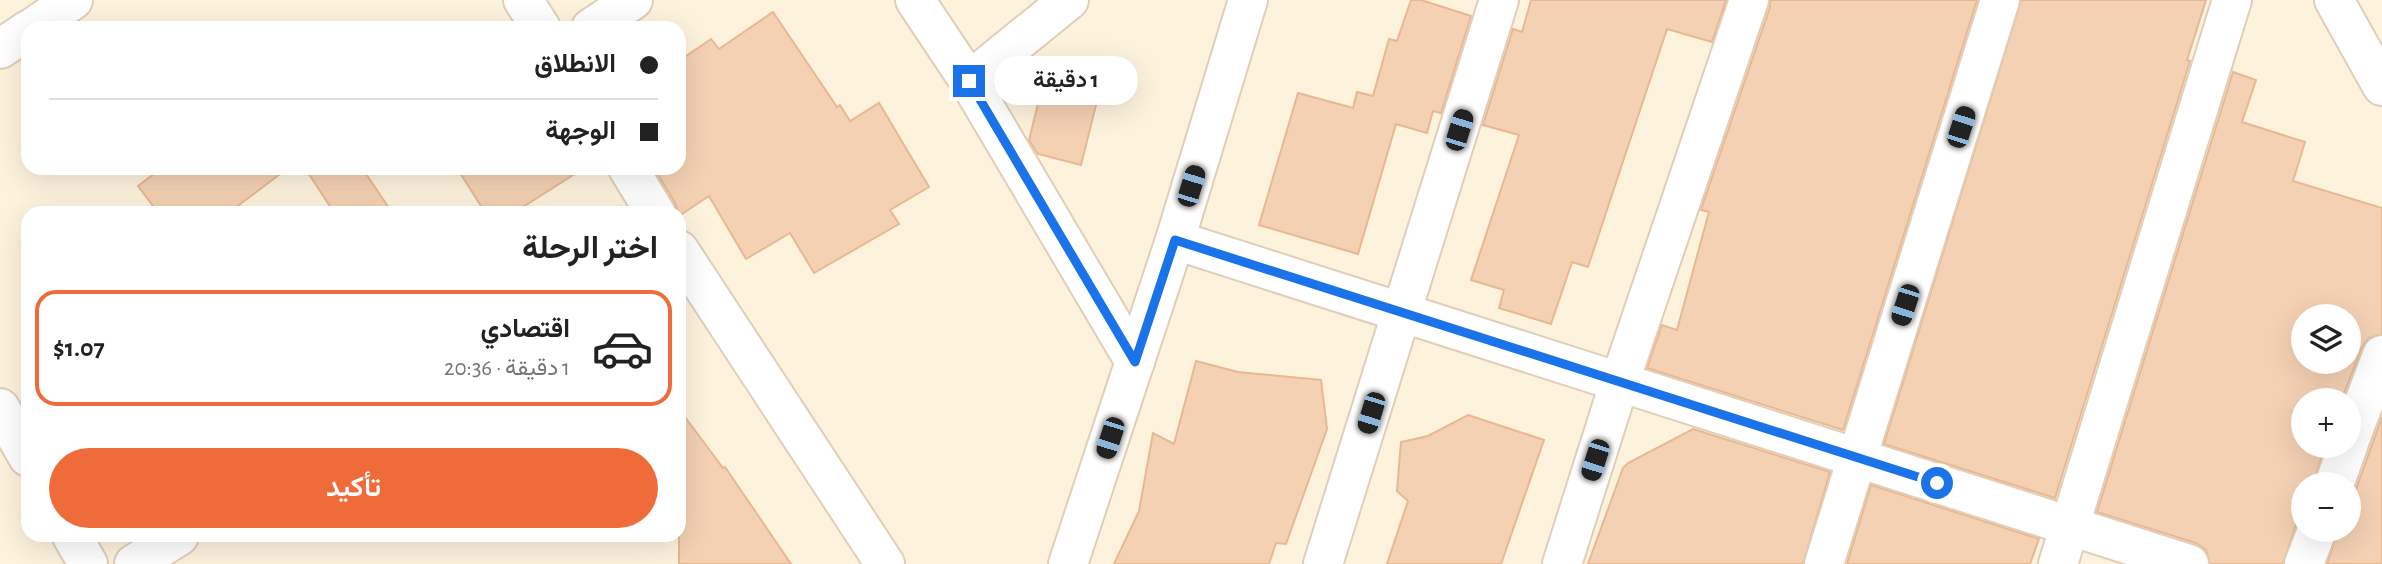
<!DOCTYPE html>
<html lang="ar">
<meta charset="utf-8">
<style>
:root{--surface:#fff;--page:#f2f2f2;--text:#222;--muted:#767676;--line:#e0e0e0;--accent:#ef6c3a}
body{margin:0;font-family:"Alegreya Sans",Vazirmatn,sans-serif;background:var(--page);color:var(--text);direction:rtl;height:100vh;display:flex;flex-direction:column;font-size:26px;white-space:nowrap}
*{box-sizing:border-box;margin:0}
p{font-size:23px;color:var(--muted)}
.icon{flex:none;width:38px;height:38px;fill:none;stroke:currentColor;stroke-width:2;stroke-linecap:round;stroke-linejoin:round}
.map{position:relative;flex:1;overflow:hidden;direction:ltr}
.side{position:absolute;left:21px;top:206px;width:665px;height:336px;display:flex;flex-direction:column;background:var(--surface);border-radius:21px;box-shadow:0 7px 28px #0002;direction:rtl}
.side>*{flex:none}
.banner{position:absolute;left:21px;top:21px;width:665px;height:154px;border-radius:21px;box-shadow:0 7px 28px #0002;direction:rtl;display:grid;align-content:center;height:154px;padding:0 28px;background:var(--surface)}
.fabs{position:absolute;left:2291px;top:304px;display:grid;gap:14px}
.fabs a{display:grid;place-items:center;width:70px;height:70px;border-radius:50%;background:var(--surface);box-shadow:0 7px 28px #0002;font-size:35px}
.end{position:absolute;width:32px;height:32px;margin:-16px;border:9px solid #1a73e8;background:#fff;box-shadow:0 0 0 4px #fff}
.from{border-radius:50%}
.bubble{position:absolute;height:49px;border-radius:24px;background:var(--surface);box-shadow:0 7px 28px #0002;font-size:23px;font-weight:600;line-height:49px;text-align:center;direction:rtl}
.car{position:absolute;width:21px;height:42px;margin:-21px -10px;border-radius:9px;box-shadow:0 0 5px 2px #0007;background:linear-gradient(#222 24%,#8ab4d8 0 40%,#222 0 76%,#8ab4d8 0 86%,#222 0)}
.banner b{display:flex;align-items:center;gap:24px;height:66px;font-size:26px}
.banner b+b{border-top:2px solid var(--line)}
.banner i{width:18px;height:18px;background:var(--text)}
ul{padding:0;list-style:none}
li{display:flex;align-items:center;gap:21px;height:116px;margin:0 14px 10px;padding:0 14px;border:4px solid var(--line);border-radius:21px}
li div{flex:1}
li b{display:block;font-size:26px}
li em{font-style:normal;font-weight:600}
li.on{border-color:var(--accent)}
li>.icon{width:63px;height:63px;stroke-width:1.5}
h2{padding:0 28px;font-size:32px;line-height:84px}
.cta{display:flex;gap:14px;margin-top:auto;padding:14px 28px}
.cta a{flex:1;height:80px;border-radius:42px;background:var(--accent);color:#fff;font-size:28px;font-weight:600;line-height:80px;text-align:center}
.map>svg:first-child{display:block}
.building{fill:#f4d1b3;stroke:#e8b893;stroke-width:2;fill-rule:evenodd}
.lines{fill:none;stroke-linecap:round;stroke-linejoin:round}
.minor-casing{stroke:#e1ceb9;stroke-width:42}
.minor{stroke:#fff;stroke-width:38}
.route{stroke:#1a73e8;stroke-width:9}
</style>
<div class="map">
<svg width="2382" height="564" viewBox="0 0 2382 564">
<rect width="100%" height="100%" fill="#fdf3dd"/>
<g class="building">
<polygon points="1411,0 1421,0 1471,16 1441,113 1433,111 1427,133 1396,124 1358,254 1259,225 1298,93 1353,108 1357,92 1373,96 1389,39 1397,41"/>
<polygon points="1531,0 1726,0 1712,42 1667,29 1588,267 1572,262 1551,324 1499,308 1504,290 1471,280 1519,135 1483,125 1513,29 1522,32"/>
<polygon points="1770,0 1977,0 1843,430 1647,368 1662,325 1677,330 1709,212 1701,210 1770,7"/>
<polygon points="2021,0 2206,0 2187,60 2190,61 2055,498 1884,444"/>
<polygon points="773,12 837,107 840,105 850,121 879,103 929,187 890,210 899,224 814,273 790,233 746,259 709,196 679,216 675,203 654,168 679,168 679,61 711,39 719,49"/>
<polygon points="1047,67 1102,81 1081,165 1038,154 1029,140"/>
<path d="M2233,72L2256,80L2242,122L2305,142L2293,181L2382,208V334L2369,338L2362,347L2341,401H2303V446H2325L2313,485H2303V513L2297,522L2283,564H2210L2206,550L2196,543L2097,512ZM2303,317H2348V362H2303Z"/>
<polygon points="162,168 288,168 227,214 159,214 138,186"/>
<polygon points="305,168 362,168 393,214 335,214"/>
<polygon points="457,168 584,168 512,214 486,214"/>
<polygon points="1196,361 1238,372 1321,380 1327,429 1286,544 1276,543 1269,564 1114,564 1139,511 1153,433 1174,444"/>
<polygon points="679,409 723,468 725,467 791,564 679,564"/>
<polygon points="1468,415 1544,440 1501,564 1387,564 1408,501 1397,491 1401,442 1428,436"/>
<polygon points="2382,417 2382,564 2327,564 2338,530 2348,530 2348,501 2355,492"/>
<polygon points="1693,429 1830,472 1803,564 1588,564 1623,468 1628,463"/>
<polygon points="1871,485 2039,539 2030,564 1847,564"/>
</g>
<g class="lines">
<g class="minor-casing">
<g id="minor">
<polyline points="523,0 541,28"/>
<polyline points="915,0 969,81 1135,362"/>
<polyline points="2334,0 2382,86"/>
<polyline points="32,28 73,0"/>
<polyline points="591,28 633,0"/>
<polyline points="0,49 28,30"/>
<polyline points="969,81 1069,0"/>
<polyline points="628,168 656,214"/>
<polyline points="1175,240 2189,564"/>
<polyline points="679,250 885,564"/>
<polyline points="0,408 28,457"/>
<polyline points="2348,445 2382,355"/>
<polyline points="2334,485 2348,446"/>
<polyline points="72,536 88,564"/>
<polyline points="134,564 179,536"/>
<polyline points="1068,564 1175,240 1248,0"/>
<polyline points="1323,564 1499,0"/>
<polyline points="1562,564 1620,381 1749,0"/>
<polyline points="1824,564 2000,0"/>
<polyline points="2058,564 2232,0"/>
<polyline points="2304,564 2317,530"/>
</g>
</g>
<use href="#minor" class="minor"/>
</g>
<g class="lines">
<polyline class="route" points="969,81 1135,362 1175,240 1937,483"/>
</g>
</svg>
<div class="fabs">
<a><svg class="icon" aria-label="layers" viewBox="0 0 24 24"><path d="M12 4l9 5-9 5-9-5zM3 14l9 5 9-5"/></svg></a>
<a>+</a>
<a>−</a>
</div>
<i class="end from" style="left:1937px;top:483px"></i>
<i class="end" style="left:969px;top:81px"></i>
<div class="bubble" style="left:994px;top:56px;width:144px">1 دقيقة</div>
<i class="car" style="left:1961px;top:127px;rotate:18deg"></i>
<i class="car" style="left:1459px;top:130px;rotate:17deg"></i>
<i class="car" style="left:1191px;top:186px;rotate:17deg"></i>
<i class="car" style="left:1905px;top:305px;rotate:198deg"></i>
<i class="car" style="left:1371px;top:413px;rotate:197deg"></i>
<i class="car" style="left:1110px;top:438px;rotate:198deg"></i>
<i class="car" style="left:1595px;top:460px;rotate:198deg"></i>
<div class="banner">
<b><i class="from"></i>الانطلاق</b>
<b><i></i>الوجهة</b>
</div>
<section class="side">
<h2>اختر الرحلة</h2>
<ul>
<li class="on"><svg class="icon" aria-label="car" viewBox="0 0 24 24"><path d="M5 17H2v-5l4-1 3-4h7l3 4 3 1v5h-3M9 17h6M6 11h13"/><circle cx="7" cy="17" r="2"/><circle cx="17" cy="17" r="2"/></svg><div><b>اقتصادي</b><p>1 دقيقة · 20:36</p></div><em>$1.07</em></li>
</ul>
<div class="cta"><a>تأكيد</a></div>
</section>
</div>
